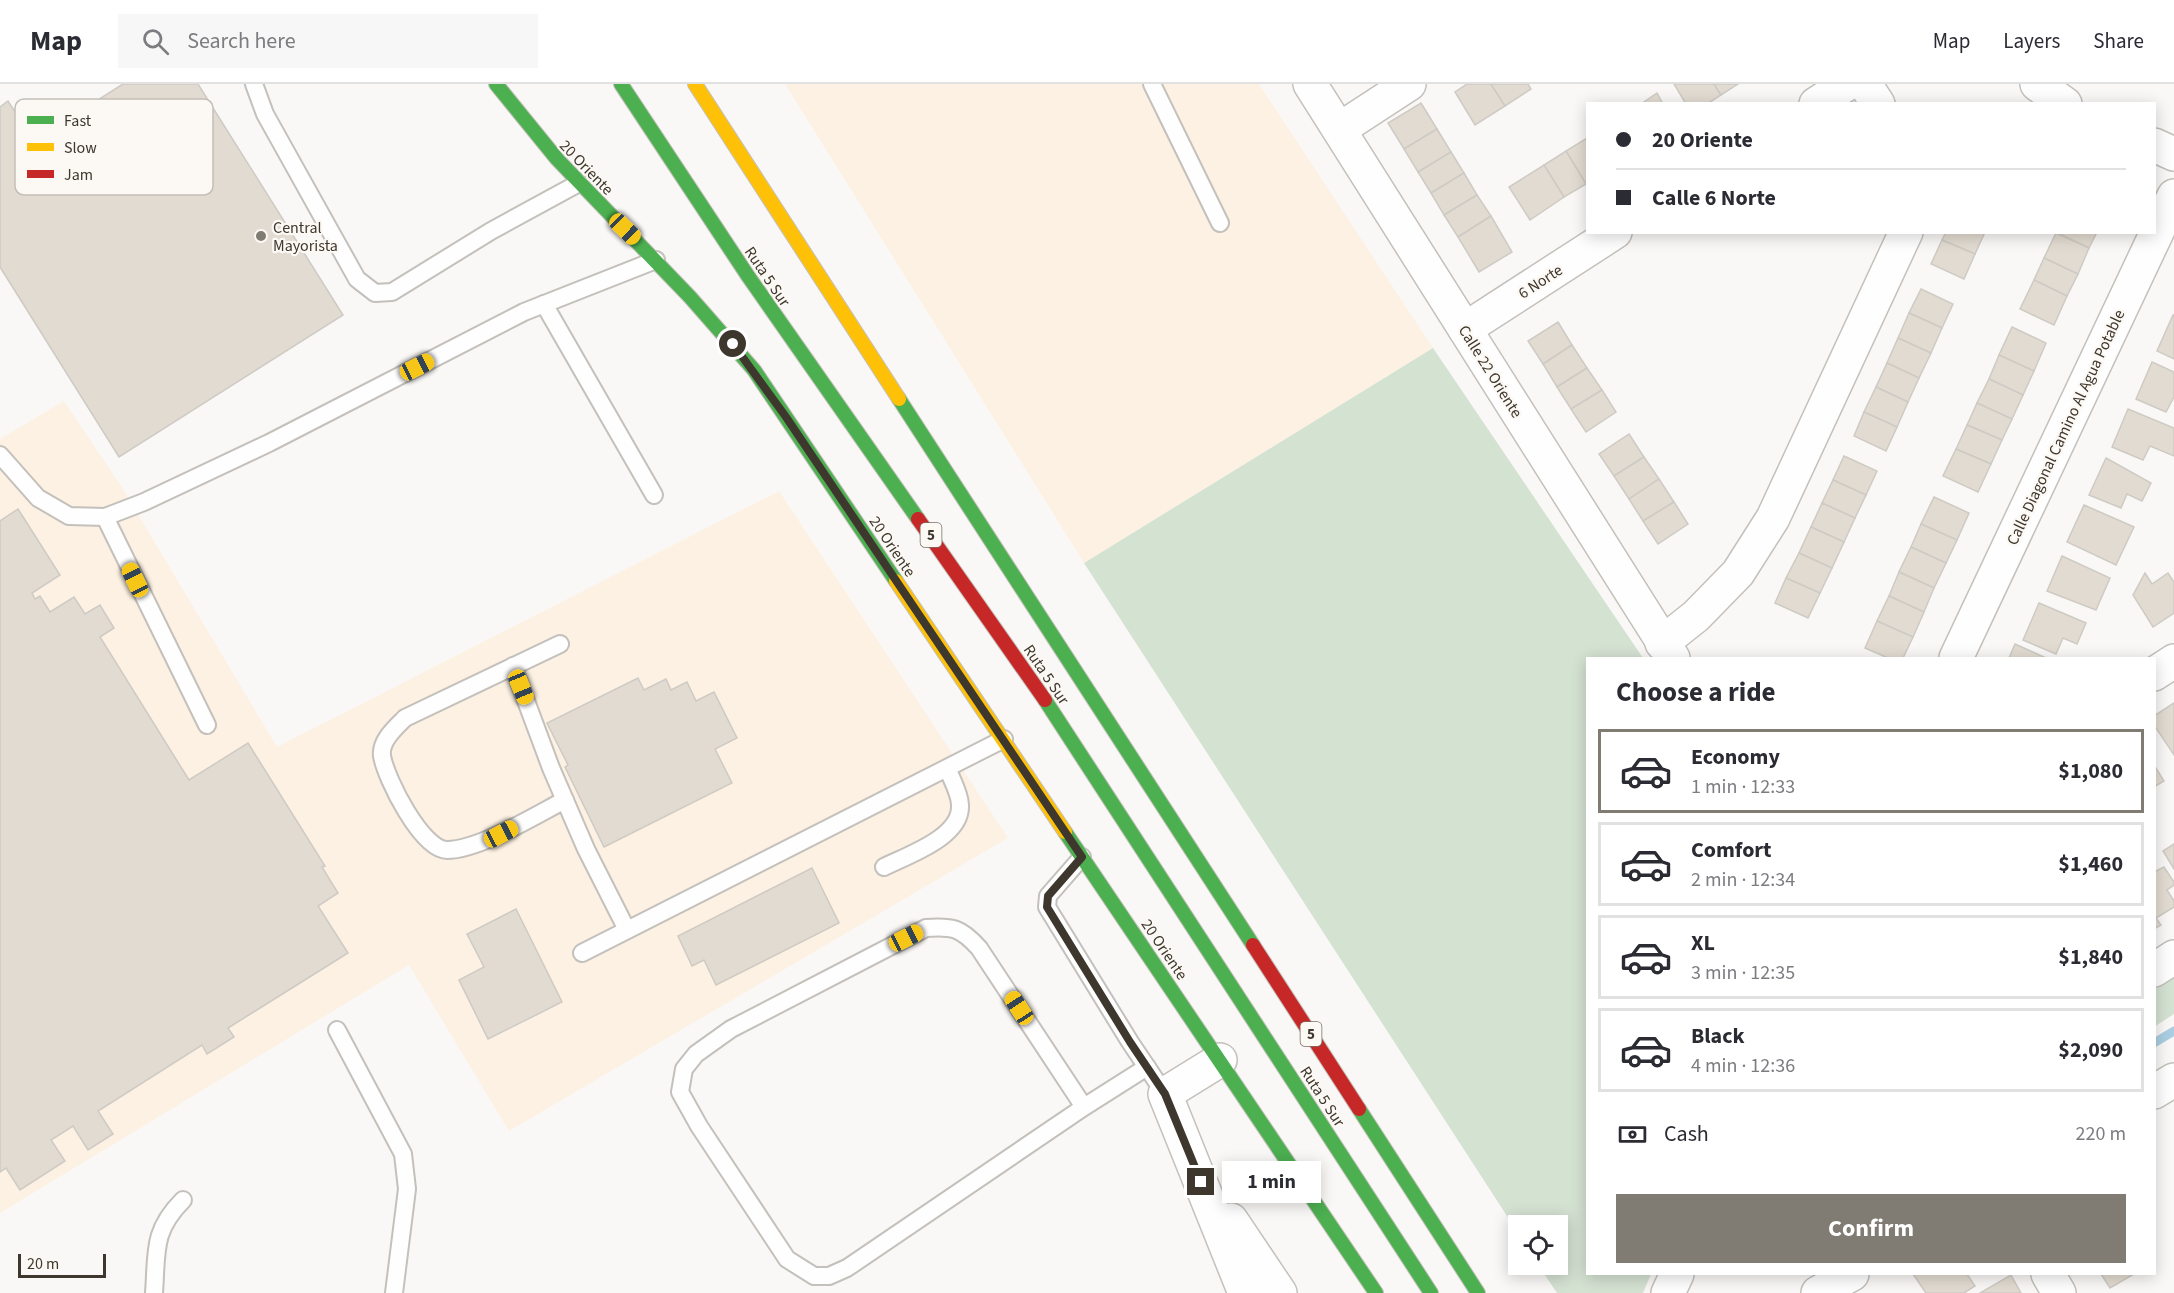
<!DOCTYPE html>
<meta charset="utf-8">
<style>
:root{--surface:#fff;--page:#f7f7f7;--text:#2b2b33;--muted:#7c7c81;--line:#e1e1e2;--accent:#807b73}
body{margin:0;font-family:"Source Sans 3",sans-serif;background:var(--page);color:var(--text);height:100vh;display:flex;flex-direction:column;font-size:22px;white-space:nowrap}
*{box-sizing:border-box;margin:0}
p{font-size:20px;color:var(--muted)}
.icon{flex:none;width:33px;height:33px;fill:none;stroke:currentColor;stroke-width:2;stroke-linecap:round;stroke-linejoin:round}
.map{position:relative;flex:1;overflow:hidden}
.side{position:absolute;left:1586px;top:573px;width:570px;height:618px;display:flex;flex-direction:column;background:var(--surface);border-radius:0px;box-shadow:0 3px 15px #0003}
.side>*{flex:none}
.guide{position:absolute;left:1586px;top:18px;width:570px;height:132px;border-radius:0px;box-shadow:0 3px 15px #0003;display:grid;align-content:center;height:132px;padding:0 30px;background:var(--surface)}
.tools{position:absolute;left:1508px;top:1131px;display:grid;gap:12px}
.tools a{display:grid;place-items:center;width:60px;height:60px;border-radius:0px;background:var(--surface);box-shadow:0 3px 15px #0003;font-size:30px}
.scale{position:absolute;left:18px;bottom:15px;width:88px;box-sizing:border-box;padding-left:6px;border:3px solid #3e372d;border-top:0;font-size:16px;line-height:21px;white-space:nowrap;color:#3e372d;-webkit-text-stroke:4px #fcf8f4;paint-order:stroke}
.end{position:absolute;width:27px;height:27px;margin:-14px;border:8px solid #3e372d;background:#fff;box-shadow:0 0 0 3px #fff}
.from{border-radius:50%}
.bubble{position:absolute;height:42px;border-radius:0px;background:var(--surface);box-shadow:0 3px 15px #0003;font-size:20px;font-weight:700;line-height:42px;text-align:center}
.car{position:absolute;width:18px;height:36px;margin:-18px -9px;border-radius:8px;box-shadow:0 0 4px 2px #0007;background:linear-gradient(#f5c518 24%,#345 0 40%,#f5c518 0 76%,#345 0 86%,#f5c518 0)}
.guide b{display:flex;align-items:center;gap:21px;height:57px;font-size:22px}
.guide b+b{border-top:2px solid var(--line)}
.guide i{width:15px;height:15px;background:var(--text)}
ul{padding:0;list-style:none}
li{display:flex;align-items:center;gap:18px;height:84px;margin:0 12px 9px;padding:0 18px;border:3px solid var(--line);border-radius:0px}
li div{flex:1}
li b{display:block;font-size:22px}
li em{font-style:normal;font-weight:700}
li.current{border-color:var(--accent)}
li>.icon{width:54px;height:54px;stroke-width:1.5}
h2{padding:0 30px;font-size:27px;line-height:72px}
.pay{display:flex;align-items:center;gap:15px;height:66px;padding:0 30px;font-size:22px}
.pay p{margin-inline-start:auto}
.cta{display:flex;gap:12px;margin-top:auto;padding:12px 30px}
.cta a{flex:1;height:69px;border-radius:0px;background:var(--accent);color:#fff;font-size:24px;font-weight:700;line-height:69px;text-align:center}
header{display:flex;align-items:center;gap:36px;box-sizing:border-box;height:84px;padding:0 30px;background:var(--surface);border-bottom:2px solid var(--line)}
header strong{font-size:28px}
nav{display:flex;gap:33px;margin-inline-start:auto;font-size:21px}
.search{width:420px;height:54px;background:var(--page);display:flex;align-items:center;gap:15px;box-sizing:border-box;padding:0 21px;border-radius:0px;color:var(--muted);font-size:22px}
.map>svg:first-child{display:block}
.built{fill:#fcf1e2}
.green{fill:#d4e2d2}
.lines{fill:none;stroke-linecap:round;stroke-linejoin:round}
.stream{stroke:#abcee2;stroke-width:9}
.building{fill:#e2dbd1;stroke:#cecac4;stroke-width:1.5}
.lane-casing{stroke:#c4c0bb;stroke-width:20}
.street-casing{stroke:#c4c0bb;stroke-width:36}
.fast-casing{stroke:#c4c0bb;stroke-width:16}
.slow-casing{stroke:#c4c0bb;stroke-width:16}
.jam-casing{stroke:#c4c0bb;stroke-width:16}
.lane{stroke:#fefefe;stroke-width:16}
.street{stroke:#fefefe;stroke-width:33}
.fast{stroke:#4caf50;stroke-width:14}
.slow{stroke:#ffc107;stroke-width:14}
.jam{stroke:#c62828;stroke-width:14}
.route{stroke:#3e372d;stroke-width:8}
.poi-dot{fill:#807b73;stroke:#fcf8f4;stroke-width:2}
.labels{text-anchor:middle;stroke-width:4.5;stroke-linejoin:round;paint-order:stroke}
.shield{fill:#fcf8f4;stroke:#777169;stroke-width:1.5}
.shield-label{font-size:15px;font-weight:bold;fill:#3e372d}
.street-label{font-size:16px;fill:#3e372d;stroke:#fcf8f4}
.poi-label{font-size:16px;fill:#3e372d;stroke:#fcf8f4;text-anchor:start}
.key{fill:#fcf8f4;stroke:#c3beb8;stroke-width:1.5}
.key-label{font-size:16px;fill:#3e372d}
</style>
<header>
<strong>Map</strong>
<div class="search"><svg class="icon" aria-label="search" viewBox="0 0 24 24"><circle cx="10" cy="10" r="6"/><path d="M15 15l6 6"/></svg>Search here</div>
<nav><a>Map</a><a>Layers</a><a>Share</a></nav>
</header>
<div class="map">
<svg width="2174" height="1209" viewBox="0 0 2174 1209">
<rect width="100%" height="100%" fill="#faf8f6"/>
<g class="built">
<polygon points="785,0 1259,0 1433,264 1084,479"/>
<polygon points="64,317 121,402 277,663 779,407 1008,754 509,1047 409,881 0,1129 0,355"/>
</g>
<g class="green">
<polygon points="1433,264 1643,574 1587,574 1587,1190 1651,1190 1643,1209 1557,1209 1538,1181 1557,1180 1557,1142 1518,1142 1518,1149 1084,479"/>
<polygon points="2174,884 2174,930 2154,943 2154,897"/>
</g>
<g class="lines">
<polyline class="stream" points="2154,959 2174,947"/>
</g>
<g class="building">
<polygon points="123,0 198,0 343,231 119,373 0,183 0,23 8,17 29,49 47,37 52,45"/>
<polygon points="1467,0 1491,0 1505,22 1475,41 1455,8"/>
<polygon points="1491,0 1528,0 1531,5 1505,22"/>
<polygon points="1674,0 1714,0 1721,11 1707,20 1686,20"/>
<polygon points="1714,0 1738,0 1721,11"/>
<polygon points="1657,9 1663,20 1641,20"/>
<polygon points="1421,19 1437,45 1404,65 1388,39"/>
<polygon points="1437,45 1451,68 1418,88 1404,65"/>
<polygon points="1587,54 1587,99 1586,100 1566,67"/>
<polygon points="1566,67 1586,100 1564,113 1544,81"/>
<polygon points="1451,68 1464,89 1431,109 1418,88"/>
<polygon points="1544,81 1564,113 1530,136 1509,103"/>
<polygon points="1464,89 1477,111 1444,131 1431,109"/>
<polygon points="1477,111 1491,132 1458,153 1444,131"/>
<polygon points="1491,132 1512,168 1479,188 1458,153"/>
<polygon points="1946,148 1985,148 1975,170 1942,156"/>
<polygon points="2056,148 2097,148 2089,164"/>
<polygon points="2056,149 2089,164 2078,190 2044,174"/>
<polygon points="1942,156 1975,170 1964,195 1931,180"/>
<polygon points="2044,174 2078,190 2067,212 2034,196"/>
<polygon points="2034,196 2067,212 2054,241 2020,225"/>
<polygon points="1921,205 1953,220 1942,244 1909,229"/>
<polygon points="1909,229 1942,244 1931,269 1898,254"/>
<polygon points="2173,231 2174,231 2174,275 2157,267"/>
<polygon points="1558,238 1572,261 1543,280 1528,257"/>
<polygon points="2012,243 2046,259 2034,287 1999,271"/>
<polygon points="1898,254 1931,269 1919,294 1887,279"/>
<polygon points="1572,261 1587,284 1557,303 1543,280"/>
<polygon points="1999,271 2034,287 2023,311 1989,295"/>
<polygon points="2152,278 2174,288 2174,313 2166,328 2136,315"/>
<polygon points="1887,279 1919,294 1908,318 1876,303"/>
<polygon points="1587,284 1602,306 1571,325 1557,303"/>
<polygon points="1989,295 2023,311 2012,335 1977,319"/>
<polygon points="1876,303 1908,318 1897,343 1864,328"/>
<polygon points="1602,306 1616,328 1586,348 1571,325"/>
<polygon points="1977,319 2012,335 2002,356 1967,341"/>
<polygon points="2128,325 2174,344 2174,372 2150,362 2143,376 2112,363"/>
<polygon points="1864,328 1897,343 1886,367 1854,352"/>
<polygon points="1967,341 2002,356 1991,380 1956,365"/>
<polygon points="1629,350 1644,373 1614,392 1599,370"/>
<polygon points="1956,365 1991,380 1978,408 1943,392"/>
<polygon points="1844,372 1877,387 1866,411 1833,396"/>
<polygon points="1644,373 1659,395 1629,415 1614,392"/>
<polygon points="2106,374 2151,399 2142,417 2127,410 2121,424 2089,411"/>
<polygon points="1659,395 1674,418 1643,437 1629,415"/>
<polygon points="1833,396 1866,411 1855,434 1822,419"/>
<polygon points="1934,413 1969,429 1957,456 1921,440"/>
<polygon points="1674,418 1688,440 1658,460 1643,437"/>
<polygon points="1822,419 1855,434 1844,458 1811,443"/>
<polygon points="2084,421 2134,443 2116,481 2067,458"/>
<polygon points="18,425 60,491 32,509 35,515 40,512 50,528 74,513 85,530 100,521 114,544 100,553 189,696 248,659 325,782 322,783 338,809 318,822 348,869 228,944 234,953 207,970 202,961 98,1027 113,1050 88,1066 73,1042 51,1056 65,1077 20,1106 6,1084 0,1088 0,437"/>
<polygon points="1921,440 1957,456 1946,479 1911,463"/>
<polygon points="1811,443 1844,458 1832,484 1799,469"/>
<polygon points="1911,463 1946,479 1934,504 1899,488"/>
<polygon points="1799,469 1832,484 1820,509 1786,494"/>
<polygon points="2062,472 2110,494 2096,526 2047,507"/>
<polygon points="1899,488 1934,504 1924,528 1889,512"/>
<polygon points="2145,489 2152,500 2168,489 2174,498 2174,529 2153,543 2133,511"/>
<polygon points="1786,494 1820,509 1808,534 1775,519"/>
<polygon points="1889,512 1924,528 1913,553 1877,537"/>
<polygon points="2039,519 2086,539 2077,560 2063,554 2056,570 2023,556"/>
<polygon points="1877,537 1913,553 1903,574 1888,574 1865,564"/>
<polygon points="2015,560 2046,574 2009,574"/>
<polygon points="638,594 644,606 666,595 671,606 687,598 696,617 714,608 737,654 715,665 732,699 604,763 565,683 568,681 547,639"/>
<polygon points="2174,619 2174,671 2154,641 2154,632"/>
<polygon points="2154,681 2164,697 2154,703"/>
<polygon points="2174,760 2174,785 2163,767"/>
<polygon points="2164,783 2174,798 2174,801 2167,806 2174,817 2174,823 2156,834 2161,841 2154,845 2154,788"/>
<polygon points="812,784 839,839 716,901 704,876 692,882 678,852"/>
<polygon points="516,825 562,918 488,955 459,896 484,883 467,850"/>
<polygon points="1913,1190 1967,1190 1975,1202 1964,1209 1926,1209"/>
<polygon points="2101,1190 2134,1190 2110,1204"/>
<polygon points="2011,1191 2021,1209 1980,1209"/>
</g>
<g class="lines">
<g class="lane-casing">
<g id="lane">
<polyline points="254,0 265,30 357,195 375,209 392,208 491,147 579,99"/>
<polyline points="1152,0 1220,139"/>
<polyline points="544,220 654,411"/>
<polyline points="0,371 38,414 69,432 105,433 144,418 269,359 524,228 656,176"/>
<polyline points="105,433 207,641"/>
<path d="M560,560L405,634C395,644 380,657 382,672C386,695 422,766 447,766C479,766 536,731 565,716"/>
<polyline points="513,582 551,684 586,765 627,846"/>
<polyline points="1082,773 1048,812 1047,823 1130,958 1165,1010"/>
<path d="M884,783C908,771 962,753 960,721C960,710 952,696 948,686"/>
<polyline points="582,869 1004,655"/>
<polyline points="337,946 403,1070 407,1105 394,1209"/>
<path d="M1084,1023L979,864C961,844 953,842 926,844L731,945L696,970L684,985L680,1008L699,1042L787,1175L814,1192H829L847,1184L1084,1023L1147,983"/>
<path d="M154,1209C157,1168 152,1147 183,1116"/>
</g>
</g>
<g class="street-casing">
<g id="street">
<polyline points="1310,0 1673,574"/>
<polyline points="1865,0 1878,20"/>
<polyline points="2037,0 2065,20"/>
<polyline points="1816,20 1847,0"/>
<polyline points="1340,45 1409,0"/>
<polyline points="2154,61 2174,70"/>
<polyline points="1465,245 1615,148"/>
<polyline points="1662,559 1696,532 1738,489 1773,434 1906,148"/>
<polyline points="1956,574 2174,112"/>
<polyline points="2154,590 2174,577"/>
<polyline points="2154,886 2174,873"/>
<polyline points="1220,976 1165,1010 1245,1209"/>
<polyline points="2154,1008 2174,996"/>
<polyline points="1231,1136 1280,1209"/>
<polyline points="2048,1190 2059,1209"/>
<polyline points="1668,1209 1677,1190"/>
<polyline points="1818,1209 1852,1190"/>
</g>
</g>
<g class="fast-casing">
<g id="fast">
<polyline points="496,0 557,75 690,213 754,286 896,497"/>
<polyline points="621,0 748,192 918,435"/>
<polyline points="899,315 1253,861"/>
<polyline points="1045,616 1431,1209"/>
<polyline points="1065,748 1376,1209"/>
<polyline points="1359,1025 1478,1209"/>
</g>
</g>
<g class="slow-casing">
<g id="slow">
<polyline points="695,0 899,315"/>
<polyline points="896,497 1065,748"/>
</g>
</g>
<g class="jam-casing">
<g id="jam">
<polyline points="918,435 1045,616"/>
<polyline points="1253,861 1359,1025"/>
</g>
</g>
<use href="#lane" class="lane"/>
<use href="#street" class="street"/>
<use href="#fast" class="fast"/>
<use href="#slow" class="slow"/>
<use href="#jam" class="jam"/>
</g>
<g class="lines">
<polyline class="route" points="733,260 786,333 1082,773 1048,812 1047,823 1130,958 1165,1010 1201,1098"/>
</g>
<circle class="poi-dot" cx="261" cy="152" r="6"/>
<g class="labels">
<g class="shield">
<rect x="920.5" y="439" width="21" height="24" rx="4.5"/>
<rect x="1300.5" y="938" width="21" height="24" rx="4.5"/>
</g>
<g class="shield-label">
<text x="931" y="456">5</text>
<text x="1311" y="955">5</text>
</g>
<g class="street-label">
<text transform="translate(587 83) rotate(46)" y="6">20 Oriente</text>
<text transform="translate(768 192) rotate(56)" y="6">Ruta 5 Sur</text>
<text transform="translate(1540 197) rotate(-33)" y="6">6 Norte</text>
<text transform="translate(1491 287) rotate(58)" y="6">Calle 22 Oriente</text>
<text transform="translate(2065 343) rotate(-65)" y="6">Calle Diagonal Camino Al Agua Potable</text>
<text transform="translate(893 462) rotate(56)" y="6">20 Oriente</text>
<text transform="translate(1047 590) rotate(56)" y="6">Ruta 5 Sur</text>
<text transform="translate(1165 865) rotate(56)" y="6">20 Oriente</text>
<text transform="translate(1323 1012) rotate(57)" y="6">Ruta 5 Sur</text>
</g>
<g class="poi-label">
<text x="273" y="149">Central<tspan x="273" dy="18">Mayorista</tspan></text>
</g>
</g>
<rect x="15" y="15" width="198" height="96" rx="9" class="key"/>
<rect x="27" y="32" width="27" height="8" fill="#4caf50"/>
<rect x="27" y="59" width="27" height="8" fill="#ffc107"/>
<rect x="27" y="86" width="27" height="8" fill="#c62828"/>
<g class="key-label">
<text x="64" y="42">Fast</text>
<text x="64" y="69">Slow</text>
<text x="64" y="96">Jam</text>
</g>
</svg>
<div class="tools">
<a><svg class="icon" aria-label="locate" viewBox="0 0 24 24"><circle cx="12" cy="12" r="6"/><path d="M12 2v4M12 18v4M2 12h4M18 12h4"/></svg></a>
</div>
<div class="scale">20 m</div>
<i class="end from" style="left:733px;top:260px"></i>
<i class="end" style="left:1201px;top:1098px"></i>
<div class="bubble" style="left:1222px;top:1077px;width:99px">1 min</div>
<i class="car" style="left:625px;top:145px;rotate:134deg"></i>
<i class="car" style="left:417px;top:283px;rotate:63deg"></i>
<i class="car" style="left:135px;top:496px;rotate:334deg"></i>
<i class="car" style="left:521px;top:603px;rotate:158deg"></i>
<i class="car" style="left:501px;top:750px;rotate:62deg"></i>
<i class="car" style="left:906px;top:854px;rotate:63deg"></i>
<i class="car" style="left:1019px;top:924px;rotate:327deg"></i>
<div class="guide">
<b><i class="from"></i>20 Oriente</b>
<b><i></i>Calle 6 Norte</b>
</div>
<section class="side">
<h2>Choose a ride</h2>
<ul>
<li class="current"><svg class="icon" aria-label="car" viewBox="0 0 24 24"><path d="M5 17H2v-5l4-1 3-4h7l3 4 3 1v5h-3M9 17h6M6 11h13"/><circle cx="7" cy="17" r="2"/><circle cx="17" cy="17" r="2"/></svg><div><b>Economy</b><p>1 min · 12:33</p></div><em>$1,080</em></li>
<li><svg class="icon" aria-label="car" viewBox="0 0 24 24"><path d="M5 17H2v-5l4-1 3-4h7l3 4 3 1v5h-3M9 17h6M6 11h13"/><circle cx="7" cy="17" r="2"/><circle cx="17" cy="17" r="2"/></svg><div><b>Comfort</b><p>2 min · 12:34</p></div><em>$1,460</em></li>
<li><svg class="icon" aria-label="car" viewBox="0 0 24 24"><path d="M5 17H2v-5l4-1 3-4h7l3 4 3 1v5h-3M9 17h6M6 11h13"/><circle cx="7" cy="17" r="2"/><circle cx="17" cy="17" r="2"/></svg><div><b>XL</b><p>3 min · 12:35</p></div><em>$1,840</em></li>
<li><svg class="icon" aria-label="car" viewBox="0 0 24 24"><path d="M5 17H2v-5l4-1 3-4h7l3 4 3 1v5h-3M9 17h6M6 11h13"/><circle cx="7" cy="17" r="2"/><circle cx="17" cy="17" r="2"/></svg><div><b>Black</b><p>4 min · 12:36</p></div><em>$2,090</em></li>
</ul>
<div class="pay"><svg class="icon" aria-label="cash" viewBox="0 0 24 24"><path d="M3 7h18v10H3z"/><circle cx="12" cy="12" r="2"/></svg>Cash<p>220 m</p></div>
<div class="cta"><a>Confirm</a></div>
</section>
</div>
